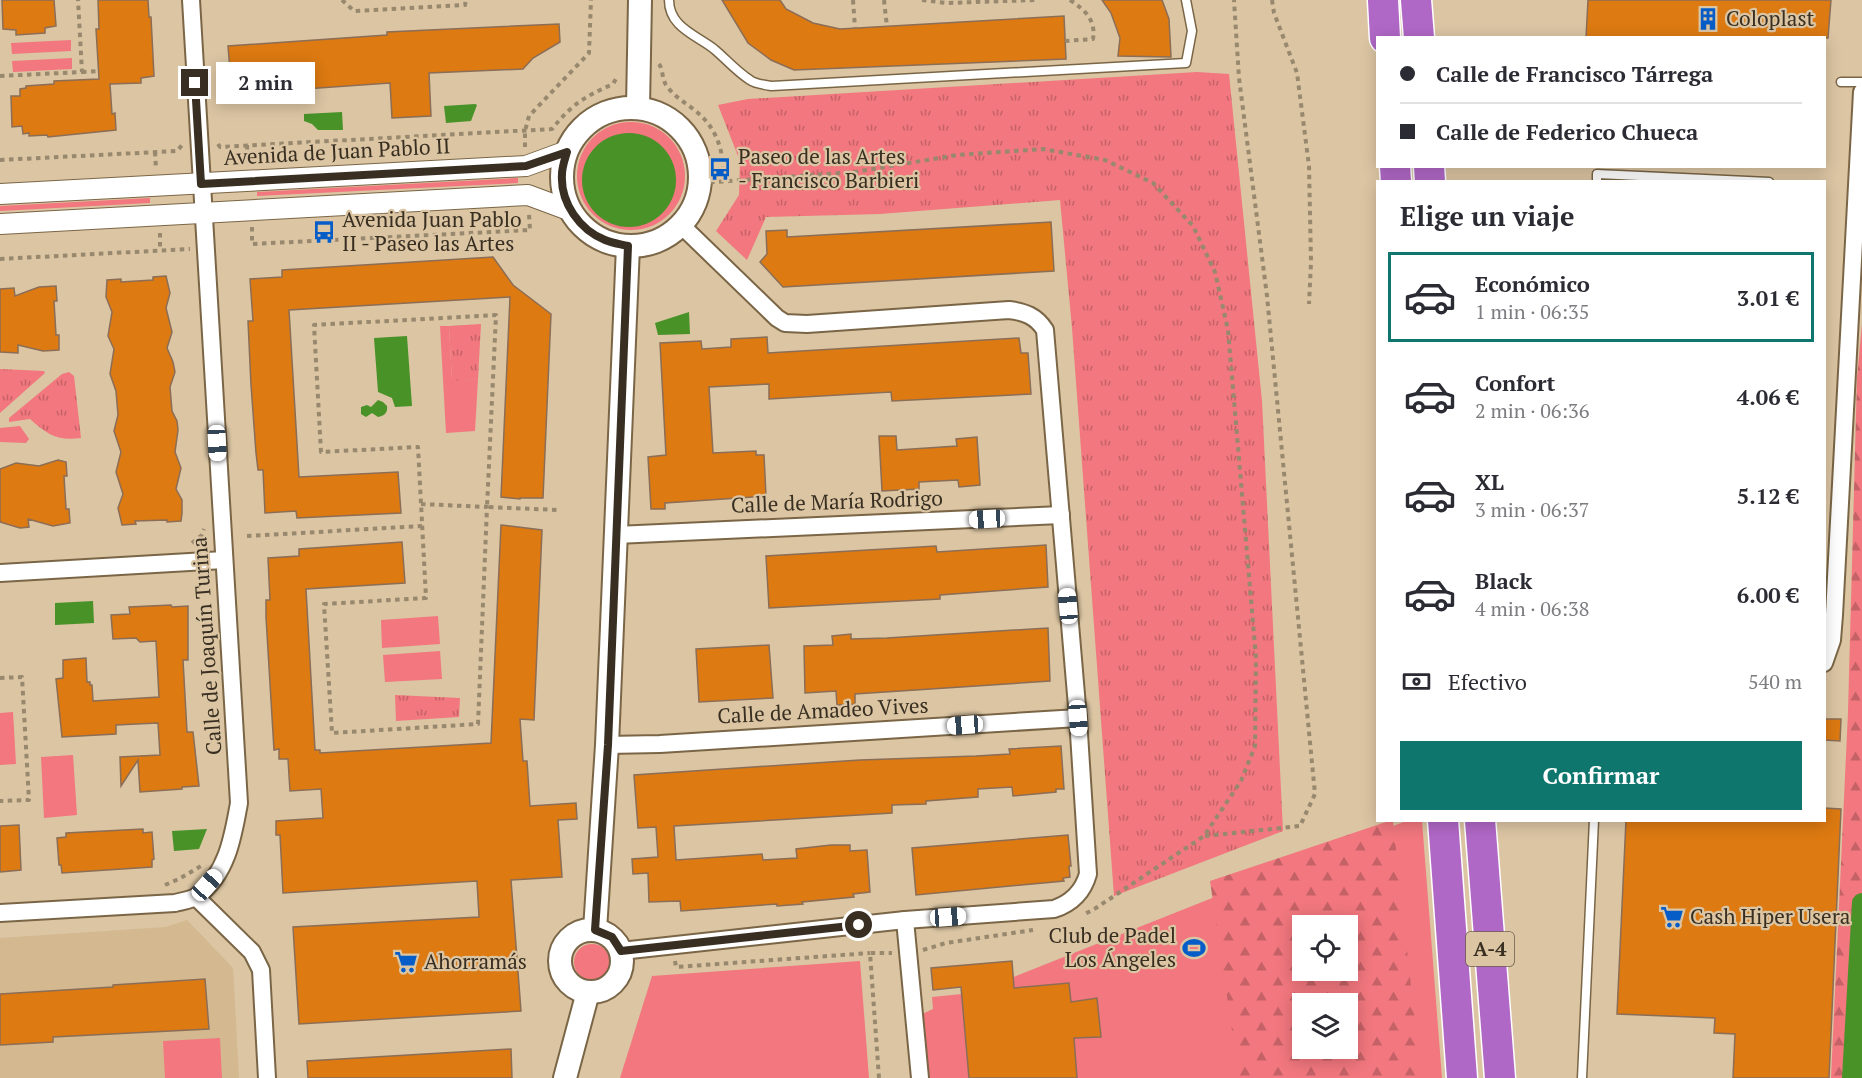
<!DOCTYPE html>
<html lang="es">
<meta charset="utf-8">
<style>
:root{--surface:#fff;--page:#f7f7f7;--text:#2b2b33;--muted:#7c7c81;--line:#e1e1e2;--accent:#0f766e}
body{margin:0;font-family:"PT Serif",serif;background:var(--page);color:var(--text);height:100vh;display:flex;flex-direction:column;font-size:22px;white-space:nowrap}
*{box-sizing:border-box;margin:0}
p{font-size:20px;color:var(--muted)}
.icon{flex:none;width:33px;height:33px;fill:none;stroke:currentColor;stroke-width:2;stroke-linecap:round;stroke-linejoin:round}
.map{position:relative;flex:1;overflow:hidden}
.drawer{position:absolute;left:1376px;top:180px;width:450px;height:642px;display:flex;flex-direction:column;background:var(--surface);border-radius:0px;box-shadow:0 3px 15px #0003}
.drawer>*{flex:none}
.banner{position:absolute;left:1376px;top:36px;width:450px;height:132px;border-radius:0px;box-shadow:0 3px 15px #0003;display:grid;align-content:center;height:132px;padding:0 24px;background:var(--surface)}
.buttons{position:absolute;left:1292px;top:915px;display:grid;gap:12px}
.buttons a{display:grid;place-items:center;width:66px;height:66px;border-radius:0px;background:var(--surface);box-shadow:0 3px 15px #0003;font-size:30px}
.end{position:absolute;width:27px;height:27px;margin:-14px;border:8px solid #382f22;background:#fff;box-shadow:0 0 0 3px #fff}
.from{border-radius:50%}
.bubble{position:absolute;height:42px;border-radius:0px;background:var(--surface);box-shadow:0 3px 15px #0003;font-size:20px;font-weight:700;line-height:42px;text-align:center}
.car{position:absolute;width:18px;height:36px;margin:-18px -9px;border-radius:8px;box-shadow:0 0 4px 2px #0007;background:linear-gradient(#fff 24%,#345 0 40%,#fff 0 76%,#345 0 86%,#fff 0)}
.banner b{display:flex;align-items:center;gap:21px;height:57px;font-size:22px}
.banner b+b{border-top:2px solid var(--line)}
.banner i{width:15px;height:15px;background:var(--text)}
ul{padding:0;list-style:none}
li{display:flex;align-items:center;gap:18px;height:90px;margin:0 12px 9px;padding:0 12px;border:3px solid transparent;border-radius:0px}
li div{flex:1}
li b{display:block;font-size:22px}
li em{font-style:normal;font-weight:700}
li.selected{border-color:var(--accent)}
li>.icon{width:54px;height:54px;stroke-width:1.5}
h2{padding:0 24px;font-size:27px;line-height:72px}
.pay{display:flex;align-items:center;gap:15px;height:66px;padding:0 24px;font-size:22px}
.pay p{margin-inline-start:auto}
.cta{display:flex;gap:12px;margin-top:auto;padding:12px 24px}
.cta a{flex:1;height:69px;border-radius:0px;background:var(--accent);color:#fff;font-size:24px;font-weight:700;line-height:69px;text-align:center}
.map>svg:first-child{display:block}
.built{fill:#d3b890}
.green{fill:#f2777e;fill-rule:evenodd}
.forest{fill:url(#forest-firs);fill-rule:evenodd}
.park{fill:url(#park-tufts)}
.water{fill:#489228}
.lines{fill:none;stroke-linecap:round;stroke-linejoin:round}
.canal{stroke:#489228;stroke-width:20}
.building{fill:#dd7a11;stroke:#8c6d56;stroke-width:1.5}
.service-casing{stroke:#7a6646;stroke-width:11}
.minor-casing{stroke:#7a6646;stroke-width:20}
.tertiary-casing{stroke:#7a6646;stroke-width:22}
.secondary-casing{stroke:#7a6646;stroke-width:26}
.motorway-casing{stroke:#fff;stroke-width:33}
.path{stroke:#98886e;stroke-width:4;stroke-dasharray:4.5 4.5;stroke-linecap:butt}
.service{stroke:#fff;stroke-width:8}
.minor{stroke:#fff;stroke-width:16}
.tertiary{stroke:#fff;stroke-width:20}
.secondary{stroke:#fff;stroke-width:22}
.motorway{stroke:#b068c6;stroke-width:30}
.route{stroke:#382f22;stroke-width:8}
.labels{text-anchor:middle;stroke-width:4.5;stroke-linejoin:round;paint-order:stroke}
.shield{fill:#dbc5a3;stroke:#695c49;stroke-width:1.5}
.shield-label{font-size:20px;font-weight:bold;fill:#382f22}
.poi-label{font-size:21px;fill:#382f22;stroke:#dbc5a3;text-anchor:start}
.street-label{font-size:21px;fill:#382f22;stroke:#dbc5a3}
</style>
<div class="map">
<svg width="1862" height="1078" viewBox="0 0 1862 1078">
<defs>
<pattern id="forest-firs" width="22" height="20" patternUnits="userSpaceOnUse" patternTransform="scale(1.5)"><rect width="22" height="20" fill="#f2777e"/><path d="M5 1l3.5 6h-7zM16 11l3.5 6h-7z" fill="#c56267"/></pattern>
<pattern id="park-tufts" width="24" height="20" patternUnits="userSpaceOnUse" patternTransform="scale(1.5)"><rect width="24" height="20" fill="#f2777e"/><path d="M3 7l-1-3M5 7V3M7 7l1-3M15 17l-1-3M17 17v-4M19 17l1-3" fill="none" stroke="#c56267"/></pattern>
</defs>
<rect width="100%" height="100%" fill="#dbc5a3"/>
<polygon class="built" points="187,920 233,968 239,1078 0,1078 0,938 166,927"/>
<g class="green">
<polygon points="71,40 71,51 12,54 11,43"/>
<polygon points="72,58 72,69 13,72 12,61"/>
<circle cx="631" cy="176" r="54"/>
<polygon points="518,178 518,183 257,196 257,192"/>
<polygon points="150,198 150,203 0,211 0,206"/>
<polygon points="440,326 449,326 452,380 478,379 475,431 446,433"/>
<polygon points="20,426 29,439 26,443 0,442 0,428"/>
<polygon points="438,616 440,644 382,648 381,620"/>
<polygon points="440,651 442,679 385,682 383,655"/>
<polygon points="13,712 16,764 0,765 0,713"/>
<polygon points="73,755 77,815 44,818 41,757"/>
<path d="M1406,821H1422L1442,1078H926L920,1015L933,1009L932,997L962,994L963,997ZM1302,926H1347V970H1302ZM1302,1004H1347V1048H1302Z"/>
<circle cx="592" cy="962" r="18"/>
<polygon points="860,961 869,1078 620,1078 652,976"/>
<polygon points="220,1038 222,1078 165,1078 163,1041"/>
</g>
<g class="forest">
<polygon points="1862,324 1862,1078 1831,1078 1848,712 1857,378"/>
<path d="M1389,821H1393L1421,1078H1239L1210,881ZM1302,926H1347V970H1302ZM1302,1004H1347V1048H1302Z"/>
</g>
<g class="park">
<polygon points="1197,72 1229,74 1262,401 1283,831 1114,896 1072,328 1060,200 880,214 766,217 747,260 716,231 739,195 740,161 718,105 748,99"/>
<polygon points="481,324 478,379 452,381 449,326"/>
<polygon points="0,369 44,371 45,373 0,413"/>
<path d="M69,372L74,376L81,438C57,441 48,435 30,419L9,422V418L62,374Z"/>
<polygon points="395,695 460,698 459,717 396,721"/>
</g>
<g class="water">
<polygon points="475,104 477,105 471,121 446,123 444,106"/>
<polygon points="342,112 343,130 318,130 312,124 304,121 304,114"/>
<circle cx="629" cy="180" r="47"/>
<polygon points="689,312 690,334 658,335 655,323"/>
<polygon points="407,336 412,406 395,407 392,398 378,392 374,338"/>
<path d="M378,400L383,402L387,406C388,413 384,416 378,417L372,413L366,417L361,414V407L367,405L371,407Z"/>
<polygon points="93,601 94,623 55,625 55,603"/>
<polygon points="207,829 199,849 174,851 172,831"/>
</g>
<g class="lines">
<polyline class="canal" points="1852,1078 1862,903"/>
</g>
<g class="building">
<polygon points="2,0 54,0 56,26 45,28 45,33 16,35 16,30 3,29"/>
<polygon points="98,0 148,0 149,17 151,17 154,76 141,78 141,83 110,84 112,114 115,113 116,130 48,137 47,135 29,136 29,133 23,134 22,126 12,127 11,96 20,96 20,89 26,88 26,86 54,84 54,81 99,79 96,29 99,29"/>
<polygon points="722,0 780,0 786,9 813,23 840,29 1064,16 1066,59 794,70 771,60 748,43"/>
<polygon points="1102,0 1162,0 1169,19 1171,57 1118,56 1120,38 1111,13"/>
<polygon points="1588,0 1831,0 1828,38 1586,38"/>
<polygon points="559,24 560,42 533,58 523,69 429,73 431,116 392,118 390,83 232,94 228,46 387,35 387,32"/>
<polygon points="1051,222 1054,271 783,287 760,262 767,254 766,231 787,230 787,237"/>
<polygon points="493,257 513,285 551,314 543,498 520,498 520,499 501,497 510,297 289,310 299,477 398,472 401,513 297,518 296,511 265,513 263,470 258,470 256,453 251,385 248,321 253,321 250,279 282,277 282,270"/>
<polygon points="166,276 170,293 166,308 172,332 167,348 173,362 175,372 170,387 172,411 177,421 178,430 175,452 181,468 176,489 182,500 182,513 181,521 167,522 167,520 135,521 136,524 122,525 118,508 123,494 116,472 121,452 114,431 118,415 116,391 110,374 114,349 108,336 112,312 106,297 107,280 121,279 121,282 153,280 153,277"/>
<polygon points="56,286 57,301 54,301 56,335 59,335 59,350 43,351 18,345 18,353 0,352 0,289 14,288 15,296 39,287"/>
<polygon points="767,337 768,353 1019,338 1021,353 1028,353 1031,394 892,401 891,392 769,399 769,384 709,387 713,453 756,451 756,455 764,455 766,496 665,503 665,509 651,509 648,457 666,455 660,343 701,341 702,349 731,347 731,339"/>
<polygon points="879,436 896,436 897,450 957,446 956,439 977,437 980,485 959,487 958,480 919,482 919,489 882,491"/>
<polygon points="58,460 66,462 67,476 64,476 66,509 69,509 70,523 53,526 28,519 29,527 20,528 0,522 0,469 16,463 39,466"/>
<polygon points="501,525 542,530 534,720 520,719 523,761 527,761 530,806 576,803 577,819 558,820 562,877 511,880 521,1011 299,1024 293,927 479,917 477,881 283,893 280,835 276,835 276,821 323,818 321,789 290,791 288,759 279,759 279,749 274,750 266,617 266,600 270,600 268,558 299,556 299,549 402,542 405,583 306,589 315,750 320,750 320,753 491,743"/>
<polygon points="1046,545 1048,587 940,595 940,599 769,608 766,556 936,546 937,552"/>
<polygon points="171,605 172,607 188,606 188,660 183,660 187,732 193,732 199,786 182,787 182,789 140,792 138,760 121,786 120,757 160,755 158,723 116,725 116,734 62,737 56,679 63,678 63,660 86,658 87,682 90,682 90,685 92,685 93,701 159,697 156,641 140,642 136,638 113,639 111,615 130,614 129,607"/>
<polygon points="1048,628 1050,681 855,694 855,704 837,705 836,691 805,693 804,646 833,645 832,636 851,634 851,639 887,638"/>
<polygon points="769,645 773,698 699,702 696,649"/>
<polygon points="1824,719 1841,719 1840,741 1824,740"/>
<polygon points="1061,746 1064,789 1056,789 1056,792 1013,796 1012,787 978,789 978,797 926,801 926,804 892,805 892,813 674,826 676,860 762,854 763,860 797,858 796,849 831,845 850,845 850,851 867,850 870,892 853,894 854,897 802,902 803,904 777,906 777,904 681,911 680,901 649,902 648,873 633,874 632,859 658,857 656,827 638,828 634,775 860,760 976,756 1010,754 1009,749"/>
<polygon points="1824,808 1841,809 1829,1078 1733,1078 1735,1034 1714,1033 1715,1018 1617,1014 1626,820 1824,820"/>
<polygon points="19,825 21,870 0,872 0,826"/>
<polygon points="143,829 143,833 152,832 154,859 152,860 152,867 62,873 61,865 59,865 57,838 66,837 66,833"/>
<polygon points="1068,835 1071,866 1069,866 1070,877 1063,878 1064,881 916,895 912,848"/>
<polygon points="1012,961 1014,988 1069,983 1071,1002 1097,998 1101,1037 1074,1038 1077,1078 969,1078 961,987 933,990 931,968"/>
<polygon points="205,979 209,1029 53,1037 53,1042 0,1045 0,994 113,987 113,985"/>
<polygon points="511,1049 512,1078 308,1078 307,1061"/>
</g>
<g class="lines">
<g class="service-casing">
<g id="service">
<path d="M669,0C669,27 696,35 714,49C726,59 737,72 750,80C755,84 765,85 772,86L1186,63L1192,31L1186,0"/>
<polyline points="1841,82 1862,82"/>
<polyline points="1597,182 1597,174 1769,182"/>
<polyline points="1582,1078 1594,820"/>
</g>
</g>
<g class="minor-casing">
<g id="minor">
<polyline points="616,535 1061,515"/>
<polyline points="0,573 224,560"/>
<polyline points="1824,663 1832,640 1834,615 1862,92"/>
<polyline points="607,745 660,744 1078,718"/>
<polyline points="196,897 252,952 261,970 267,1078"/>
<path d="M0,913L175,903C182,901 192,900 197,896C227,874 233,837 239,803L191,0"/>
<polyline points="905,920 920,1078"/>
<path d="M621,951L905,920L1054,909C1072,903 1083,892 1088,874L1078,718L1045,330C1036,316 1025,312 1009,310L807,324L785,323L777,318L681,225"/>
</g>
</g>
<g class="tertiary-casing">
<g id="tertiary">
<polyline points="0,194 526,166 567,151"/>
<polyline points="0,224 528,195 571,211"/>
</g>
</g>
<g class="secondary-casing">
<g id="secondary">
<polyline points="638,107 640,0"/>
<circle cx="631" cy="177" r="69"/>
<polyline points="595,930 607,745 628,246"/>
<circle cx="591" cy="961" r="31"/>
<polyline points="565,1078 588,992"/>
</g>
</g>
<g class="motorway-casing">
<g id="motorway">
<polyline points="1383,0 1385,38"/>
<polyline points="1416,0 1419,38"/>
<polyline points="1395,166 1396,182"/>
<polyline points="1429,166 1430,182"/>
<polyline points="1443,820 1462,1078"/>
<polyline points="1480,820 1500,1078"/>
</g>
</g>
<g class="path">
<polyline points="342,0 354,11 465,5 466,0"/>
<polyline points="853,0 855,28"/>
<polyline points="884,0 887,27"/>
<polyline points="922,0 947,3 1035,0"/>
<polyline points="1272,0 1274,13 1297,73 1309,166 1311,262 1309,304"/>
<path d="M1065,41L1093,39C1096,20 1085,10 1070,0"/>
<path d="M659,64C663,69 662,79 666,85C674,97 688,104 698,113C719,131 724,155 724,181"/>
<polyline points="82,72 100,71"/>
<polyline points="0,76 82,72 78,0"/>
<path d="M218,144L220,147L552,129C572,104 584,97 613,84L617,77"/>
<polyline points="247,145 248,163"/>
<polyline points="525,147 525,131 529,116 589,53 591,0"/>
<polyline points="155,152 156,169"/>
<polyline points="0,160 177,151 182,145"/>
<polyline points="701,183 855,172 957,155 1043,149 1105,160 1153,183 1193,226 1215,272 1228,330 1256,658 1255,746 1241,781 1204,836 1096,908 1083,915"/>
<polyline points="252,227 252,244 530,230 529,214"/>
<polyline points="160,233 160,250"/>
<polyline points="0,259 190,249"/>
<polyline points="421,504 487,507 478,724 332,733 324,604 426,598 418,447 321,452 314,325 496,315 487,507 558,510"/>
<polyline points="247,536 422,526"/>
<polyline points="192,543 202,535 204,529"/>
<polyline points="0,678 22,677 29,800 0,801"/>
<polyline points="1205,836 1300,826 1315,794 1267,296 1239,78 1234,0"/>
<polyline points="165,885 179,879 201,866"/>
<polyline points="923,950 946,943 1033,930"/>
<polyline points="675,961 676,967 870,953"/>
<polyline points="879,1078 870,953 892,953"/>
</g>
<use href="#service" class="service"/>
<use href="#minor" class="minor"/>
<use href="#tertiary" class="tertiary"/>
<use href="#secondary" class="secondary"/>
<use href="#motorway" class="motorway"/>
</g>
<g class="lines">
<path class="route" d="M195,83L201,184L526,166L567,152C565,159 562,167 562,174C560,203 580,230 605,240C612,243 620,244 628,246L608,745L595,930L612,937L621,951L859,925"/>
</g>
<defs>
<g id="building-bare" transform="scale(1.8)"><path d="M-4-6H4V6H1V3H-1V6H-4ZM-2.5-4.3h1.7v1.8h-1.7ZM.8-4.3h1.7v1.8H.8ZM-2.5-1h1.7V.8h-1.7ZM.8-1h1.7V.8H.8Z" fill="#075dc7" stroke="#dbc5a3" stroke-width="2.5" paint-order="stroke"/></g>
<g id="bus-bare" transform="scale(1.8)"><path d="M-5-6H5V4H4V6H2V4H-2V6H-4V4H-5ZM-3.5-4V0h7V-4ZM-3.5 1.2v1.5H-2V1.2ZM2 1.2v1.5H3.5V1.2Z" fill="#075dc7" stroke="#dbc5a3" stroke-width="2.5" paint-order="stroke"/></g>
<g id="supermarket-bare" transform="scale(1.8)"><path d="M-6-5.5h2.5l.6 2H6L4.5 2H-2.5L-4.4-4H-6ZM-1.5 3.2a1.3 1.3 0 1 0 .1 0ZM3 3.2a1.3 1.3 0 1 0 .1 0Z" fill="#075dc7" stroke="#dbc5a3" stroke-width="2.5" paint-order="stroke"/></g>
<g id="stadium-bare" transform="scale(1.8)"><path d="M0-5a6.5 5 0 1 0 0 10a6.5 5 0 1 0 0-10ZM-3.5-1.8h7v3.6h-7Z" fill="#075dc7" stroke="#dbc5a3" stroke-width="2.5" paint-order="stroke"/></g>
</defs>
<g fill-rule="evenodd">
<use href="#building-bare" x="1708" y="19"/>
<use href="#bus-bare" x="720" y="169"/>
<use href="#bus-bare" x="324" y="232"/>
<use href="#supermarket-bare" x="1672" y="917"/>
<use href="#stadium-bare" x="1194" y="948"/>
<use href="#supermarket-bare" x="406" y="962"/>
</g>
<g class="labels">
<rect class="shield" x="1466" y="932" width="48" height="34" rx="4.5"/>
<g class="shield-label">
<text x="1490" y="956">A-4</text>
</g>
<g class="poi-label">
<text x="1726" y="26">Coloplast</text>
<text x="738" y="164">Paseo de las Artes<tspan x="738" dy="24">- Francisco Barbieri</tspan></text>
<text x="342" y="227">Avenida Juan Pablo<tspan x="342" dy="24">II - Paseo las Artes</tspan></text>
<text x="1690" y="924">Cash Hiper Usera</text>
<text x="1176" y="943" text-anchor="end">Club de Padel<tspan x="1176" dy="24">Los Ángeles</tspan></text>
<text x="424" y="969">Ahorramás</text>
</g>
<g class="street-label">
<text transform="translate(337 152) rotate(-3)" y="7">Avenida de Juan Pablo II</text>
<text transform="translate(837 502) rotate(-2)" y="7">Calle de María Rodrigo</text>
<text transform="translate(207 646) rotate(-94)" y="7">Calle de Joaquín Turina</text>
<text transform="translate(823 711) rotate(-3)" y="7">Calle de Amadeo Vives</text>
</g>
</g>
</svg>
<div class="buttons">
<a><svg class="icon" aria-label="locate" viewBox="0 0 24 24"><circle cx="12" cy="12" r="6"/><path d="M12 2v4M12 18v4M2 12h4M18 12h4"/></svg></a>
<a><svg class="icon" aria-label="layers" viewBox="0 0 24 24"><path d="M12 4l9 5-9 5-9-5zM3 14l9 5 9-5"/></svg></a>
</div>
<i class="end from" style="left:859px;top:925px"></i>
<i class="end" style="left:195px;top:83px"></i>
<div class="bubble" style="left:216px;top:62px;width:99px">2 min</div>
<i class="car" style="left:217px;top:443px;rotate:177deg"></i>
<i class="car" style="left:987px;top:519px;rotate:267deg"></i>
<i class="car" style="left:1068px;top:606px;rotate:355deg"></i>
<i class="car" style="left:1078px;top:718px;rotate:176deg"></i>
<i class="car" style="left:965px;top:725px;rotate:266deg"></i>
<i class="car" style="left:207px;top:885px;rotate:42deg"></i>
<i class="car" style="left:948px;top:917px;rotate:86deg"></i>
<div class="banner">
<b><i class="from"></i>Calle de Francisco Tárrega</b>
<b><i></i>Calle de Federico Chueca</b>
</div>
<section class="drawer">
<h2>Elige un viaje</h2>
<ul>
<li class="selected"><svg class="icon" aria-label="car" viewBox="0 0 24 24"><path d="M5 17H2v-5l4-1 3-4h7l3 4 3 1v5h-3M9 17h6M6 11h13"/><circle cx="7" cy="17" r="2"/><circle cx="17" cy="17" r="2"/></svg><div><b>Económico</b><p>1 min · 06:35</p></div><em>3.01 €</em></li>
<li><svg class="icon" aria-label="car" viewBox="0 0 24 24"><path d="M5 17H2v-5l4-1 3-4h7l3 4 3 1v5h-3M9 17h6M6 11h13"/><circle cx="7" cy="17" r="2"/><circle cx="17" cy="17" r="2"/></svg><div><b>Confort</b><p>2 min · 06:36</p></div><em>4.06 €</em></li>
<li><svg class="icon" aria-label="car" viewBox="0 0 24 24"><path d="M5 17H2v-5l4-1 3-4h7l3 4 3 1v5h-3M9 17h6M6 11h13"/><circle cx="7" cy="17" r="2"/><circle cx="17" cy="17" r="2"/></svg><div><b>XL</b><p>3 min · 06:37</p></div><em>5.12 €</em></li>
<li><svg class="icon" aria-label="car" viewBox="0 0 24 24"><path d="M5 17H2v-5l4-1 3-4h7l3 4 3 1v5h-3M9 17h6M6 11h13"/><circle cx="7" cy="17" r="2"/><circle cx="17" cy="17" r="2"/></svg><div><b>Black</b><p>4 min · 06:38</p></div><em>6.00 €</em></li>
</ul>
<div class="pay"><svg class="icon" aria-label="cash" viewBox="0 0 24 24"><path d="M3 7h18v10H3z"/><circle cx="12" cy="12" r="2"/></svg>Efectivo<p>540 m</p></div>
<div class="cta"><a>Confirmar</a></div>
</section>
</div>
